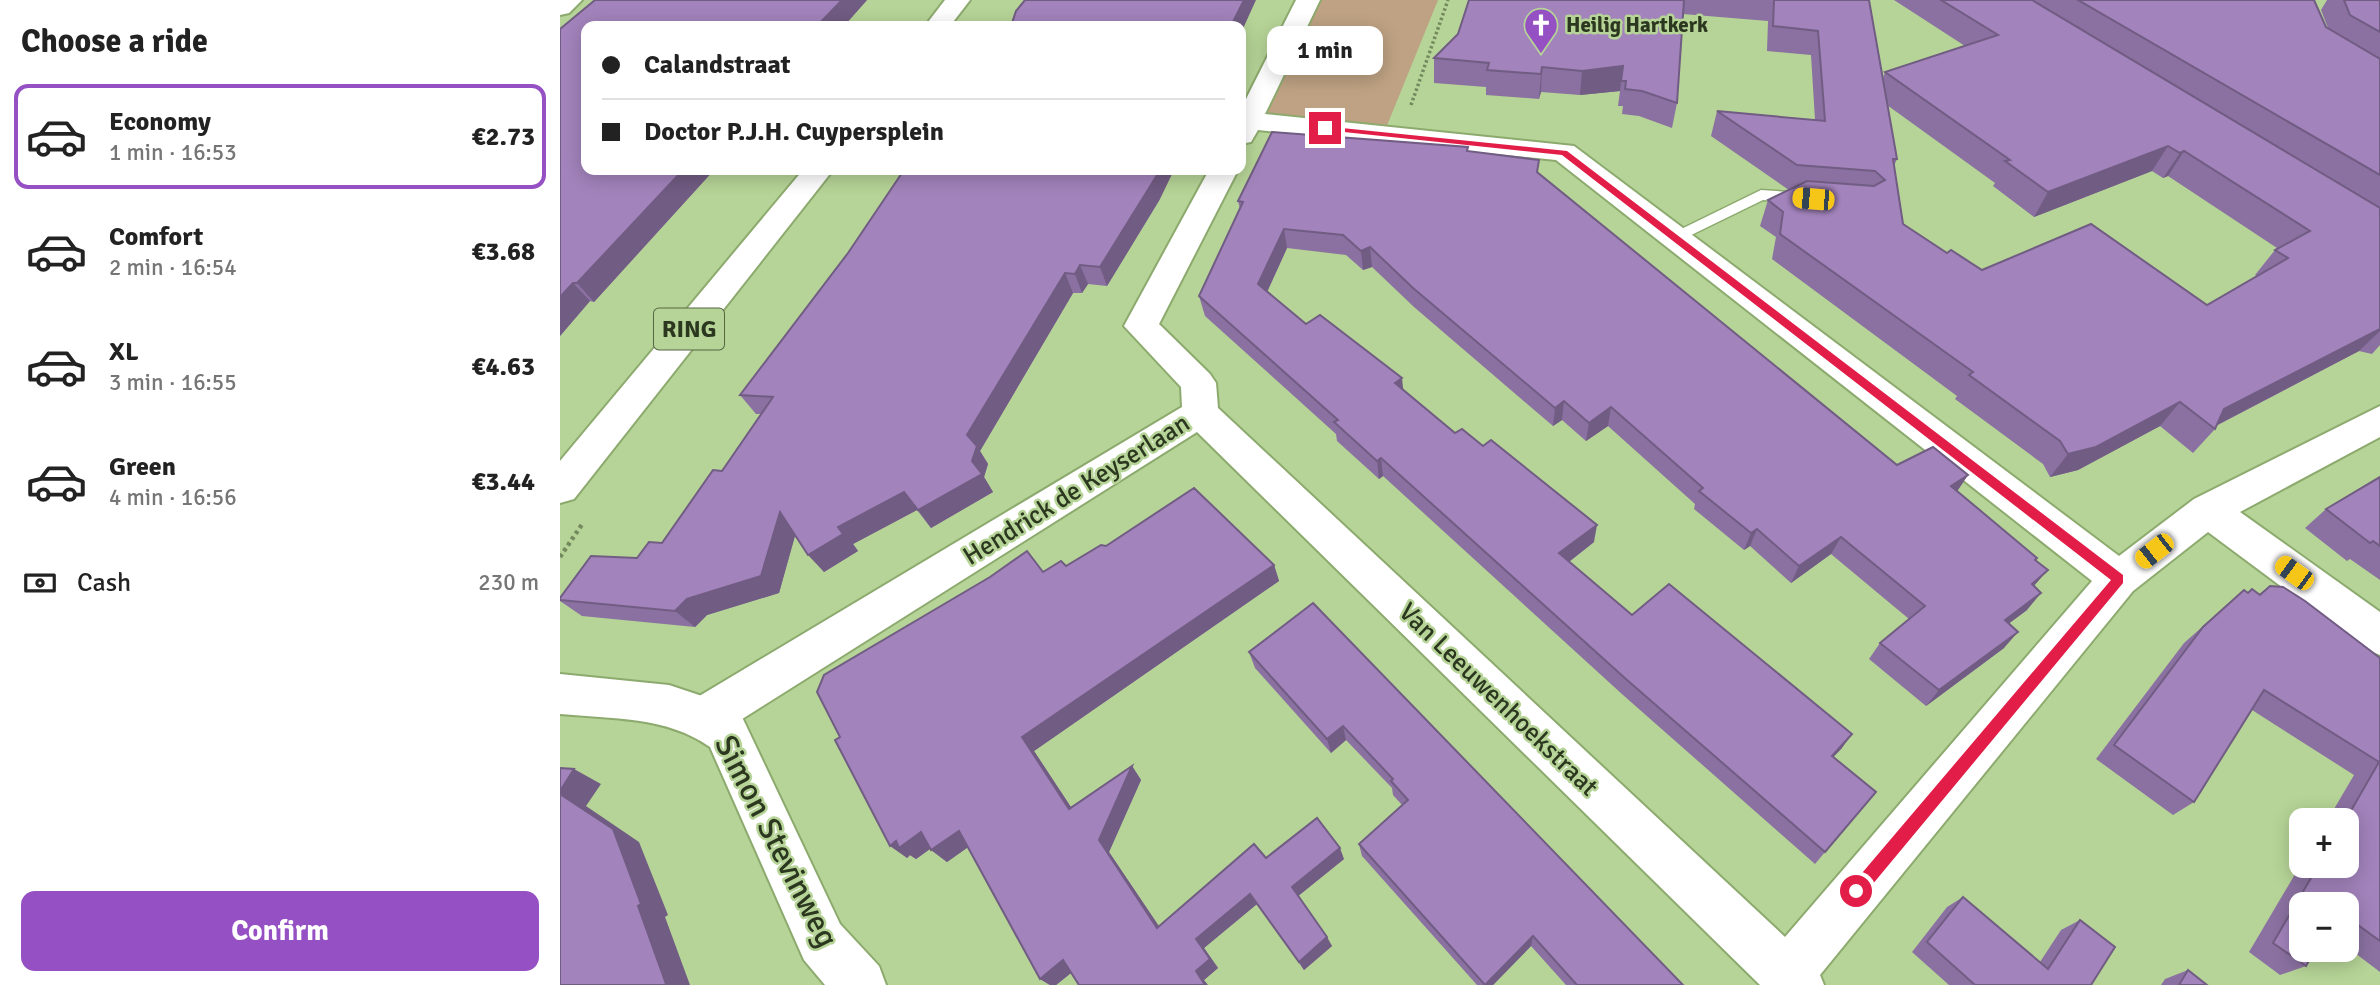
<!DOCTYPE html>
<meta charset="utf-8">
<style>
:root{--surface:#fff;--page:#f2f2f2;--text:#222;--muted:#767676;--line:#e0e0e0;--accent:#9550c4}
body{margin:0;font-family:Signika,sans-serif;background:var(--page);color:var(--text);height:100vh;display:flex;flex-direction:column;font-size:26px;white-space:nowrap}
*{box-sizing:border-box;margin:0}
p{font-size:23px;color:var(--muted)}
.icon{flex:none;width:38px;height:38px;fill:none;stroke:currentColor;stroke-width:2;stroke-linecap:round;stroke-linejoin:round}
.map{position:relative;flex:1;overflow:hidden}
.side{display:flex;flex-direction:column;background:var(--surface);width:560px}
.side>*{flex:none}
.banner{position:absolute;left:21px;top:21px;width:665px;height:154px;border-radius:14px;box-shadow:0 4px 18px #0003;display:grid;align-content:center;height:154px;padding:0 21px;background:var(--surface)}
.controls{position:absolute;left:1729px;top:808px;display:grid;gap:14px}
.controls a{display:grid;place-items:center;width:70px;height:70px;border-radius:14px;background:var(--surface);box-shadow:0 4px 18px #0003;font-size:35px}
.end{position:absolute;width:32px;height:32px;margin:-16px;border:9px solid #e11d48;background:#fff;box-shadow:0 0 0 4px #fff}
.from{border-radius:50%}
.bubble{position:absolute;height:49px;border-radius:14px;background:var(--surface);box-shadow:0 4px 18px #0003;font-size:23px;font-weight:800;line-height:49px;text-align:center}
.car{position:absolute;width:21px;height:42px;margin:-21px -10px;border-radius:9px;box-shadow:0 0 5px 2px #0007;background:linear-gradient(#f5c518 24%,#345 0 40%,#f5c518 0 76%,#345 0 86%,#f5c518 0)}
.banner b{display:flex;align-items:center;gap:24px;height:66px;font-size:26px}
.banner b+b{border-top:2px solid var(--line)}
.banner i{width:18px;height:18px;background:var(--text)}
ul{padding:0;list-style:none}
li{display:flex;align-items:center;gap:21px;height:105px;margin:0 14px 10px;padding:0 7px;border:4px solid transparent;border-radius:14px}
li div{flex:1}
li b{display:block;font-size:26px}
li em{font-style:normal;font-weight:800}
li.active{border-color:var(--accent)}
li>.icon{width:63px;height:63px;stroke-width:1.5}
h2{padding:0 21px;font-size:32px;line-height:84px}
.pay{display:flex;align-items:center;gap:18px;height:77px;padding:0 21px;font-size:26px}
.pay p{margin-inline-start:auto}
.button{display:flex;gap:14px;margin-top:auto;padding:14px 21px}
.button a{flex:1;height:80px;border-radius:14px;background:var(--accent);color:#fff;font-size:28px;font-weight:800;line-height:80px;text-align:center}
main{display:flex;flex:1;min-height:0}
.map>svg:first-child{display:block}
.green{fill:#bea283}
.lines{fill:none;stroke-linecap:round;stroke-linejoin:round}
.lane-casing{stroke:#8daa6e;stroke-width:3}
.street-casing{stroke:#8daa6e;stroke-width:4}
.secondary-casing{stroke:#8daa6e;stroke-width:4}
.primary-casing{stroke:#8daa6e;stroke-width:4}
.path-far1{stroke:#74895e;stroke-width:3.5;stroke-dasharray:2.5 2.5;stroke-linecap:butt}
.path{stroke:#74895e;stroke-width:4.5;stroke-dasharray:3.5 3.5;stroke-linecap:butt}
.lane{fill:#fff;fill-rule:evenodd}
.street{fill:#fff;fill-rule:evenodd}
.secondary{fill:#fff;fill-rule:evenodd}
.primary{fill:#fff;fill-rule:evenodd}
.wall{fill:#8b71a1;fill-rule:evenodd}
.shaded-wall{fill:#715c83}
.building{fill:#a283bb;stroke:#715c83;stroke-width:2}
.route{fill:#e11d48}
.labels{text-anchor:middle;stroke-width:5;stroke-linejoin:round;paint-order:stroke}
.far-poi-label{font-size:21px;font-weight:bold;fill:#2c371f;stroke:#b6d497;text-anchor:start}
.shield{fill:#b6d497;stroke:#556643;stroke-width:2}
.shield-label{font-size:24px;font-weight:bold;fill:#2c371f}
.street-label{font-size:26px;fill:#2c371f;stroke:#b6d497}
.near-street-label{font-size:32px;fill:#2c371f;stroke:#b6d497}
</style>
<main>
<section class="side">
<h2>Choose a ride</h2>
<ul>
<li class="active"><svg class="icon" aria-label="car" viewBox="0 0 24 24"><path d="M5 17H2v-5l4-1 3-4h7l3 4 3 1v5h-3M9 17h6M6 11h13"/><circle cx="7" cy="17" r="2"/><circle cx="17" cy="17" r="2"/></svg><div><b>Economy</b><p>1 min · 16:53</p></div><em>€2.73</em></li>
<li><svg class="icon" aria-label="car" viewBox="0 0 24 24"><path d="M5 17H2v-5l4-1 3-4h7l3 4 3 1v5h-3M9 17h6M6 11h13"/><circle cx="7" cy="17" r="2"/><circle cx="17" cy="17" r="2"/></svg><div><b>Comfort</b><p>2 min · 16:54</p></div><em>€3.68</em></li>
<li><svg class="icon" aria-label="car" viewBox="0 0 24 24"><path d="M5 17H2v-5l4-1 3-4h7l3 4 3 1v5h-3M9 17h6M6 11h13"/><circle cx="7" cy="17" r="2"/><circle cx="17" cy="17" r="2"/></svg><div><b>XL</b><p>3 min · 16:55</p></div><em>€4.63</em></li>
<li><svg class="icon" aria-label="car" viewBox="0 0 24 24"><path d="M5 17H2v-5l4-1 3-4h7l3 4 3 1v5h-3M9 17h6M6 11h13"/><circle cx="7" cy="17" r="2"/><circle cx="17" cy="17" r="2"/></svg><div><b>Green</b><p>4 min · 16:56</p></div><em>€3.44</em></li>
</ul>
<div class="pay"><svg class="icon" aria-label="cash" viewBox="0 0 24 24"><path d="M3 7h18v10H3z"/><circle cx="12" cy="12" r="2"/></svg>Cash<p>230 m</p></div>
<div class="button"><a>Confirm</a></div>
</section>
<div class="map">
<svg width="1820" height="985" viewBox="0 0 1820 985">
<rect width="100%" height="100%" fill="#b6d497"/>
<polygon class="green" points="759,0 878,0 826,128 699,115"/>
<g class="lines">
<g class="lane-casing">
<polygon id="lane" points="1201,190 1243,193 1251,198 1243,203 1203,200 1121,240 1109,240 1107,236"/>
</g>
<g class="street-casing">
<g id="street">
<polygon points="0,0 22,0 9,13 0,15"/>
<polygon points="736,0 760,0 705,114 1014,146 1559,556 1634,499 1820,406 1820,437 1680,512 1820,612 1820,655 1805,649 1648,532 1573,591 1260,975 1264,985 1200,985 637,432 163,731 147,737 131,731 125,716 131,701 622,407 621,387 564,326 649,170 678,170 599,324 650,374 656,383 658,408 1225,937 1532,581 996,160 698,130 691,142 681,144 681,109"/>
</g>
</g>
<g class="secondary-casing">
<path id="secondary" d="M0,674L109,685L145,697L182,717L280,924L319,966L326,985H265L244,960L150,747C106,716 52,719 0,714Z"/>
</g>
<g class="primary-casing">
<g id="primary">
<polygon points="385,0 410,0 390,26 365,26"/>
<polygon points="243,170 273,170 14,499 0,503 0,461"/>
</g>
</g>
<polyline class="path-far1" points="851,105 888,0"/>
<polyline class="path" points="0,557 23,523"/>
<use href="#lane" class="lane"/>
<use href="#street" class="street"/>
<use href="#secondary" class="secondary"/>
<use href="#primary" class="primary"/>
</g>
<g class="wall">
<polygon points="307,0 284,26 26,26 26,170 154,170 34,302 30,301 0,336 0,29"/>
<path d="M909,0H1309L1323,78L1325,72L1405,46L1334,0H1754L1766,27L1768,28L1761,10L1767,0H1820V345L1812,354L1799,351L1656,426L1655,429L1633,453L1600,426L1518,470L1490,477L1483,464L1395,399L1397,396L1212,259L1216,237L1200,226L1208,200L1229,190L1151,136L1157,111L1255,120L1251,55L1207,51L1208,21L1123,14L1117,103L1112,128L1079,116L1062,114L1063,106H1058L1060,91L1020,95L981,92L979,99L926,95V87L874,83V58L898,34ZM1327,105L1435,183L1433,186L1474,217L1592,171L1603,178L1608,176L1717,248L1715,250L1695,275L1697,276L1647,305L1422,270L1387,253L1343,224L1334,166L1337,159Z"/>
<polygon points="908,147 908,152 978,173 1337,465 1408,475 1397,491 1475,560 1474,586 1467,610 1449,623 1444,648 1366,706 1309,659 1320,643 1349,619 1271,554 1231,583 1190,546 1184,550 1134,509 1135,504 1048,426 1026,441 1002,420 993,426 854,307 812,267 803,270 786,255 727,248 707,292 746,324 843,390 895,433 1034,542 1009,562 1072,615 1282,748 1273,757 1265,852 1255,864 1063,695 823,476 819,479 777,441 776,434 645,316 639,296 680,209 678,201"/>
<polygon points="600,199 547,286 528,284 522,293 513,293 420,451 428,464 424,477 433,492 371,528 357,510 293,544 298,551 264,572 235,535 219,593 147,615 135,627 22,616 0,601 0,598 77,558 102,543 162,471 202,414 196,414 180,395"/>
<polygon points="1820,477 1820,580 1790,559 1787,561 1745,528 1766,509"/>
<polygon points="546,546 714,565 719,581 474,751 511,807 572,766 581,780 549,852 599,926 706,858 784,859 738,896 772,946 744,970 697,904 644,948 658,968 644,980 511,973 496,985 490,985 480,979 408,847 387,862 370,849 356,859 350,855 347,858 280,737 483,572 506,566"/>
<polygon points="1710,586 1820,658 1820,972 1787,947 1787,905 1741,905 1746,966 1720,975 1689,952 1741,864 1741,866 1787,866 1787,821 1767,821 1794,775 1692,710 1634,802 1613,815 1536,759 1624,643 1684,590 1688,593 1699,594"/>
<polygon points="689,652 1123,985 1006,985 971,946 933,985 917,985 802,856 799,844 842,805 833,795 832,788 786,740 771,753 695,668"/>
<polygon points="1403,897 1480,962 1501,930 1520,920 1531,985 1389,985 1352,952 1387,907"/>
<polygon points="1628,970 1647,985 1601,985 1605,979"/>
</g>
<g class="shaded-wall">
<polygon points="282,0 307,0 284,26 257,26"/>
<polygon points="684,0 696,0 681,33 681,26 671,26"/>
<polygon points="1063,66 1060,91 1020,95 1022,71"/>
<polygon points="982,67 981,92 979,99 981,74"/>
<polygon points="1608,146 1592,171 1474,217 1488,192"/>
<polygon points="1624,151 1608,176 1603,178 1620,153"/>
<polygon points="123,170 154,170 34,302 17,283"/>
<polygon points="600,170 614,170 600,199 547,286 540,267"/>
<polygon points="724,229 727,248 702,303 698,284"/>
<polygon points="810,247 812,267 803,270 801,251"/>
<polygon points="520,265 528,284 522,293 515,274"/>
<polygon points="505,273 513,293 420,451 428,464 424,477 433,492 371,528 358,510 412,461 407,435"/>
<polygon points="13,283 30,301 0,336 0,297"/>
<polygon points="1820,329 1820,331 1799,351 1653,427 1664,409"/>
<polygon points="842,378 844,397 835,383"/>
<polygon points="1004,401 1002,420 993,426 995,408"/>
<polygon points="1620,402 1600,426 1518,470 1490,477 1508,454"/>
<polygon points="1051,407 1048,426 1026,441 1029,423"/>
<polygon points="821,458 823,476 819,479 817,461"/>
<polygon points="1408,475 1396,493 1391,486"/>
<polygon points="344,492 357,510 293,544 298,551 264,572 248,555 278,527"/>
<polygon points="220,512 237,529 219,593 147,615 135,627 115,611"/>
<polygon points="1037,525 1034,542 997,571 999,553"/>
<polygon points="1197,529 1190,546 1184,550 1191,533"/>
<polygon points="1281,537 1271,554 1231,583 1239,566"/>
<polygon points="714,565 719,581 474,751 520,821 509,809 462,737"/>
<polygon points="1488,570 1473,587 1472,584"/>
<polygon points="1481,593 1467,610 1431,637 1445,620"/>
<polygon points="1458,632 1444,648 1366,706 1379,690"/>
<polygon points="783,726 786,740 771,753 767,739"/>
<polygon points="1292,734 1282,748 1261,770 1272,756"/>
<polygon points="572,766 581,780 549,852 606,937 597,928 539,840"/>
<polygon points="14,769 41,784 26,806 79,842 108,915 105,917 130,985 105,985 0,794 0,791"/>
<polygon points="399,831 414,843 387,862 371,850"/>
<polygon points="361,832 377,844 356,859 350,855 347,858 330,846 336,841"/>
<polygon points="780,848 784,859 737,897 732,887"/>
<polygon points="690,894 697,904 644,948 658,968 644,980 648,985 645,985 636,971 636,939"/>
<polygon points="973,936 971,946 933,985 925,985"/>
<polygon points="767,937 772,946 744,970 739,962"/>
<polygon points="503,960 516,969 496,985 490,985 480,979"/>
</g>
<g class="building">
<polygon points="35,0 282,0 257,26 26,26 26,170 123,170 17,283 13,283 0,297 0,29"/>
<polygon points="465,0 684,0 671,26 451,26 456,11"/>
<polygon points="909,0 1124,0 1117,103 1082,91 1065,89 1066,81 1061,81 1063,66 1022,71 982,67 981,74 927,70 929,63 874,58 898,34"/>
<polygon points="1214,0 1309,0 1337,159 1333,159 1343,224 1387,253 1391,250 1422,270 1531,224 1647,305 1728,258 1715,250 1750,231 1624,151 1620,153 1608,146 1488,192 1445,161 1450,160 1325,72 1438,35 1381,0 1472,0 1820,208 1820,329 1664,409 1655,429 1620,402 1536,447 1508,454 1500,441 1409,375 1413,372 1220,234 1223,212 1208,200 1247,181 1314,186 1325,180 1315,171 1237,165 1157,111 1265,121 1258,31 1213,26"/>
<polygon points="1518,0 1754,0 1766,27 1820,59 1820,175"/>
<polygon points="1784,0 1820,0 1820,32 1790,15"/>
<polygon points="712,132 908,147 907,151 979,160 977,172 1337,465 1373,447 1408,475 1391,486 1477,558 1475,560 1488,570 1472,584 1481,593 1445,620 1458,632 1379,690 1320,643 1365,606 1281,537 1239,566 1197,529 1191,533 1139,491 1143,488 1051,407 1029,423 1004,401 995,408 853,288 810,247 801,251 783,235 724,229 698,284 746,324 760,315 842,378 835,383 895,433 902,429 923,446 931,440 1037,525 999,553 1072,615 1109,584 1292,734 1272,756 1316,792 1265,852 1067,680 821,458 817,461 774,422 778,420 639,296 683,202 678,201"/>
<polygon points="344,170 600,170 594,180 540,267 520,265 515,274 505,273 407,435 417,446 412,461 422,474 358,510 344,492 278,527 283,534 248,555 220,512 201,576 127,599 115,611 0,600 0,598 31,556 77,558 89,542 102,543 153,470 162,471 213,397 180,395 288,253"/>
<polygon points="1820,477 1820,546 1813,541 1810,543 1766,509"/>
<polygon points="634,488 714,565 462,737 509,809 572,766 539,840 597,928 694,844 706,858 757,818 780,848 732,887 767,937 739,962 690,894 636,939 650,959 636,971 645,985 519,985 503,960 480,979 399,831 371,850 361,832 339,848 336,841 330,846 275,740 280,737 257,692 264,675 430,577 467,551 483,572 501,561 506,566 541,545 546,546"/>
<polygon points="1710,586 1723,587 1745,601 1820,658 1820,941 1787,917 1787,905 1741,905 1741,950 1755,950 1746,966 1713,943 1758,866 1787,866 1787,821 1785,821 1819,762 1704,690 1634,802 1554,745 1643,627 1684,590 1688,593 1692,589 1700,595"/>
<polygon points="753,603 1123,985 1017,985 973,936 925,985 799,844 848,800 831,781 833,779 783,726 767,739 689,652"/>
<polygon points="0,768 14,769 0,791"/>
<polygon points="0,794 53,829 81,904 78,906 106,984 105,985 0,985"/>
<polygon points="1403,897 1488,969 1520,920 1555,947 1531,985 1415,985 1367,942"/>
<polygon points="1628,970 1647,985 1619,985"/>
</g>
<polygon class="route" points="762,126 1007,151 1563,575 1563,583 1302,897 1291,897 1291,886 1551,580 1002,155 765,130"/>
<defs>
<g id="church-pin" transform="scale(1.75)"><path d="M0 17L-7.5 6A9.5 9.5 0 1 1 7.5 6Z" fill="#9550c4" stroke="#b6d497"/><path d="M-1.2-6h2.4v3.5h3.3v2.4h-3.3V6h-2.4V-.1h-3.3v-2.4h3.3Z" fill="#fff"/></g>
</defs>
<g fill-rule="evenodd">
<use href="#church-pin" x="981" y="25"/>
</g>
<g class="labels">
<g class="far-poi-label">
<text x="1006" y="32">Heilig Hartkerk</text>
</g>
<rect class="shield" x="94" y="308.5" width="70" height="41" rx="5"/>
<g class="shield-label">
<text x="129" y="337">RING</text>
</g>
<g class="street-label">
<text transform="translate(516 489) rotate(-32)" y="9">Hendrick de Keyserlaan</text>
<text transform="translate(939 699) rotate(44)" y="9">Van Leeuwenhoekstraat</text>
</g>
<g class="near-street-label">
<text transform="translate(217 841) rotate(63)" y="11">Simon Stevinweg</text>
</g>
</g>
</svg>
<div class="controls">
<a>+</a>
<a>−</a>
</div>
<i class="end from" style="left:1296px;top:891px"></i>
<i class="end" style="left:765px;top:128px"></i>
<div class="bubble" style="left:707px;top:26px;width:116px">1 min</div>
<i class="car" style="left:1253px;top:199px;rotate:275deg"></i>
<i class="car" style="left:1594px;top:551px;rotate:232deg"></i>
<i class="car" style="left:1734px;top:573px;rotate:306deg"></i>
<div class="banner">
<b><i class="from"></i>Calandstraat</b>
<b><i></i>Doctor P.J.H. Cuypersplein</b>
</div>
</div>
</main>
